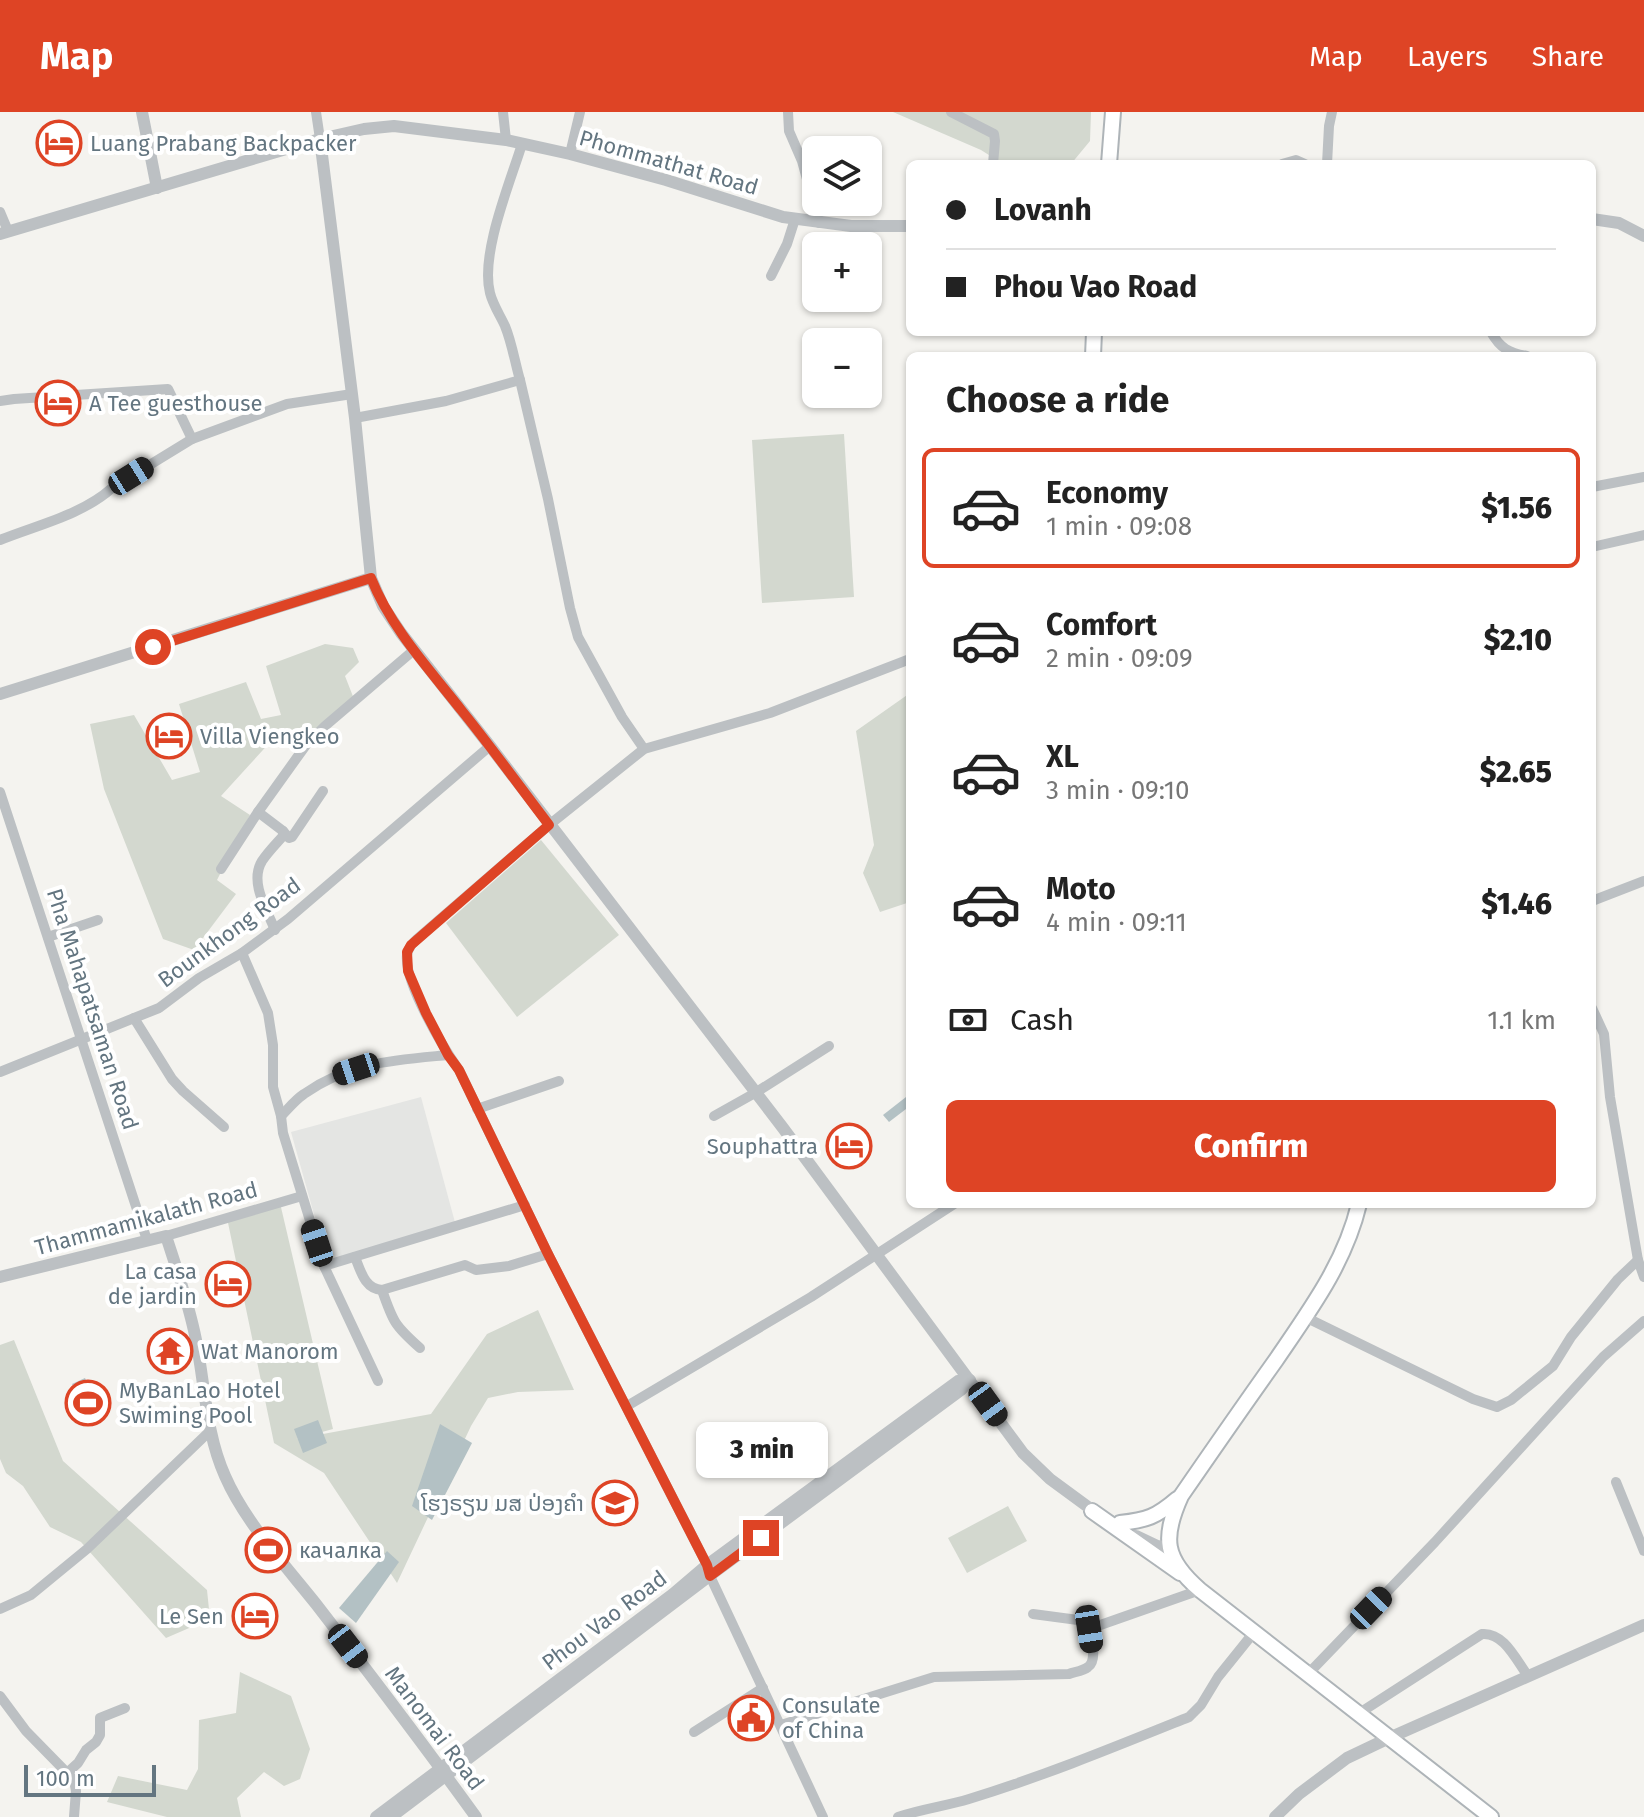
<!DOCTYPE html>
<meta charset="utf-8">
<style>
:root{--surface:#fff;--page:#f6f6f6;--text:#222;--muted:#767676;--line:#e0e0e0;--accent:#de4425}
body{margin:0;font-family:"Fira Sans","Noto Sans Lao",sans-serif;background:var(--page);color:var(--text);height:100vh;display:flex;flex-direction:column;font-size:30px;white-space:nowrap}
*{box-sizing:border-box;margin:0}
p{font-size:26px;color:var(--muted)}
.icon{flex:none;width:44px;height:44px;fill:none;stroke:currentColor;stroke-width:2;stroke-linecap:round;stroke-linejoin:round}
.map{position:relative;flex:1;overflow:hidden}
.side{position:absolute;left:906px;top:240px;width:690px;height:856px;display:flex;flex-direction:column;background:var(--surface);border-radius:12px;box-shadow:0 2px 6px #0004}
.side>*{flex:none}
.top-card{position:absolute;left:906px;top:48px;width:690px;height:176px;border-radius:12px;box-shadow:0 2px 6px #0004;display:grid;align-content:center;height:176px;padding:0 40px;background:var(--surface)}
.fabs{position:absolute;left:802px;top:24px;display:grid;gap:16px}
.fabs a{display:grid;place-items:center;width:80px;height:80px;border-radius:12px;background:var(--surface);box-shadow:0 2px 6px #0004;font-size:40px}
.scale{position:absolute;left:24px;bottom:20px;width:132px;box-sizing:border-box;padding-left:8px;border:4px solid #637580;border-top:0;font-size:22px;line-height:28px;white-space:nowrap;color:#637580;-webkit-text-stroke:6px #fff;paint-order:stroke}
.end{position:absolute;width:36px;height:36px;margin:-18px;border:10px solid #de4425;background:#fff;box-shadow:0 0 0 4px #fff}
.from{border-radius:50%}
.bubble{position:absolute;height:56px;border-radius:12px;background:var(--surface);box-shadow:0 2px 6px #0004;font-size:26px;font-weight:800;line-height:56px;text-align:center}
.car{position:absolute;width:24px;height:48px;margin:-24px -12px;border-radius:10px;box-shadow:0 0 6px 2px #0007;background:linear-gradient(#222 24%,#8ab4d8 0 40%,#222 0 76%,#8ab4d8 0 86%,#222 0)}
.top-card b{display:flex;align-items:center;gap:28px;height:76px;font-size:30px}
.top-card b+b{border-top:2px solid var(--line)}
.top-card i{width:20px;height:20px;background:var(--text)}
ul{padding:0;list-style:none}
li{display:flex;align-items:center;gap:24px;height:120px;margin:0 16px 12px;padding:0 24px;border:4px solid transparent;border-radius:12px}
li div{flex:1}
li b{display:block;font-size:30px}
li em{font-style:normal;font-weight:800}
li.on{border-color:var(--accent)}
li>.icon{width:72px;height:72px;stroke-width:1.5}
h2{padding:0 40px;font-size:36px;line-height:96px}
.pay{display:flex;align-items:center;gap:20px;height:88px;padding:0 40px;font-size:30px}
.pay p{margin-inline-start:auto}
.primary-button{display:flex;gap:16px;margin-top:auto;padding:16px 40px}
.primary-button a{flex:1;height:92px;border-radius:12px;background:var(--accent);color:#fff;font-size:32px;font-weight:800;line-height:92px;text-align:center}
header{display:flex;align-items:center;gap:48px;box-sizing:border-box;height:112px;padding:0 40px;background:var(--accent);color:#fff}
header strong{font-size:38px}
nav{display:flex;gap:44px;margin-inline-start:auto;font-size:28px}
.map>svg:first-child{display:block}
.built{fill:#e4e5e3}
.green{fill:#d3d8cf}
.water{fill:#b3c1c4}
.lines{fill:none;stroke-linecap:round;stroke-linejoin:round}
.secondary-casing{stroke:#aeb4b8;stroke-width:18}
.minor{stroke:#bcc0c3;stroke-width:10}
.tertiary{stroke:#bcc0c3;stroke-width:12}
.secondary{stroke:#fff;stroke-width:14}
.route{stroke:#de4425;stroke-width:10}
.labels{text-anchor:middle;stroke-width:8;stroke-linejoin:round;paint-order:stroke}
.poi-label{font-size:22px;fill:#637580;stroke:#fff;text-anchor:start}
.street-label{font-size:22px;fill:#637580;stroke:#fff}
</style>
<header>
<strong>Map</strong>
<nav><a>Map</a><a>Layers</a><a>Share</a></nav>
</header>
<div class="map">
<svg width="1644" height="1705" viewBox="0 0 1644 1705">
<rect width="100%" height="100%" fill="#f4f3ef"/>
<polygon class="built" points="421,985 456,1114 327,1149 291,1020"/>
<g class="green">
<polygon points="893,0 1091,0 1090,29 1071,52 1003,52 981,38"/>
<polygon points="844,322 854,485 762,491 752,328"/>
<polygon points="325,532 353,536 359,550 345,564 354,587 293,638 273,627 221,684 250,703 217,768 236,782 194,838 163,827 104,677 90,612 134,603 172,668 200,660 179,592 246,570 261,607 281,603 266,554"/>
<polygon points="910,581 910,790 880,800 863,761 874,733 856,619"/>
<polygon points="541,728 619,823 517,905 446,811"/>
<polygon points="280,1091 333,1317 296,1327 431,1302 487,1222 538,1198 574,1278 518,1280 488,1286 471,1314 397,1471 324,1361 274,1331 227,1106"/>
<polygon points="14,1228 63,1349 207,1478 210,1507 166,1526 81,1430 50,1415 23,1374 6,1361 0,1347 0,1233"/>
<polygon points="1008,1394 1027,1429 967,1461 948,1426"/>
<polygon points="240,1560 291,1584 310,1637 300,1667 284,1674 264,1660 237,1686 241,1705 167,1705 107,1690 118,1664 187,1678 198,1657 199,1608 236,1601"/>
</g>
<g class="water">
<polygon points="906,985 910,989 910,994 889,1010 883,1003"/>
<polygon points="85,1266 103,1309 90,1314 72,1272"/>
<polygon points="318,1308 327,1331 303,1341 294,1317"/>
<polygon points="440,1312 472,1331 432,1408 412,1394"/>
<polygon points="387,1439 399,1450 356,1511 339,1496"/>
</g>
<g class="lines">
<g class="secondary-casing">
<g id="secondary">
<polyline points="1109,52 1113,0"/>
<polyline points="1093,244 1094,220"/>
<path d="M1359,1092C1345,1151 1310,1198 1276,1248C1244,1293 1212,1339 1181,1384C1162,1426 1164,1447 1200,1478L1491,1705"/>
<polyline points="1092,1399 1180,1461"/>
<path d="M1120,1411C1147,1408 1156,1405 1177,1387"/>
</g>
</g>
<g class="minor">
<polyline points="316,0 320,27"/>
<polyline points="503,0 506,28"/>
<polyline points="788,0 789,19 802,49 819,111"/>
<polyline points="951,0 994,22 995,29 993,52"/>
<polyline points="570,42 580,0"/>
<polyline points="1282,52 1296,48 1305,52"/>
<polyline points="1327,52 1329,14 1332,0"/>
<polyline points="0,100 8,119"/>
<polyline points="771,164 787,132 795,107"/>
<path d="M1491,220C1500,236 1509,241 1527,244"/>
<polyline points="520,268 548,387 570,496 578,525 622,605 644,637"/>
<polyline points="0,289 14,287 168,277 192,327"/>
<path d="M355,306L446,289L520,268C515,251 512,231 505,214C500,203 493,193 490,181C480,142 510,71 522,32"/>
<polyline points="1592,375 1644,365"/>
<path d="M0,428C37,413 82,403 112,376L192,327L287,292L352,282"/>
<polyline points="1592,435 1644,423"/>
<polyline points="0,680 147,1128"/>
<polyline points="258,700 283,719 289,726 292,725 323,679"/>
<polyline points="221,757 258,700 306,633 325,614 414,538"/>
<polyline points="1592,789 1644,769"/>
<path d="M275,818C267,798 249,770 262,749C268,740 276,732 283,724V719"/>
<polyline points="48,825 98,808"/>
<polyline points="242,841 268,901 273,933 273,975 281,1004 283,1021 324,1154 378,1269"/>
<polyline points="1592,896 1604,922 1610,985 1638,1148 1644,1165"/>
<polyline points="134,906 172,967 183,979 224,1015"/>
<polyline points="0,960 159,896 199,866 242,841 288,807 490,634"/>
<polyline points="477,997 559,969"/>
<path d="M281,1004C288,997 295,988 304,982C349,950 396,948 448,943"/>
<polyline points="714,1004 755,981 829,934"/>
<polyline points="166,1124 302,1084"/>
<path d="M355,1145C361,1160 365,1177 382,1178L465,1153L476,1158L509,1154L548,1142"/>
<polyline points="324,1154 525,1093"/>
<path d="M382,1178C393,1210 395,1214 420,1236"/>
<polyline points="1305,1205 1473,1287 1497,1295 1511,1288 1553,1254 1571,1225 1618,1167 1638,1148"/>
<polyline points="627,1294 811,1185 954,1092"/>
<polyline points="1616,1370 1644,1439"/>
<polyline points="0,1497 31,1483 87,1437 211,1318"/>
<polyline points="1033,1502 1078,1508 1089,1517 1200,1478"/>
<polyline points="1307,1563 1435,1430 1603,1245 1644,1209"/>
<polyline points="0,1584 26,1619 74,1668 76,1679 74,1705"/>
<path d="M1358,1602L1482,1522C1504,1520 1516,1548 1528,1564"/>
<path d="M781,1613L934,1565L1069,1562C1074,1560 1083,1559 1088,1555C1098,1548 1091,1527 1089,1517"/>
<polyline points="694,1620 763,1576"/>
<polyline points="67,1661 78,1651 86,1638 96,1630 100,1623 100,1606 125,1596"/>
<path d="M823,1705L710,1464L707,1453L548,1142L459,958C443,935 404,871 407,843C408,836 412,832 417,827L549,713L644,637L770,601L910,547"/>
<path d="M898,1705C921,1697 946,1694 969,1687C1044,1664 1117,1634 1189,1605L1201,1593L1218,1565L1255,1519"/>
</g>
<g class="tertiary">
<polyline points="142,0 157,76"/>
<polyline points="320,27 355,306 371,466 383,494 401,521 490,634 783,1016 1023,1341 1050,1367 1099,1403"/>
<polyline points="1592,107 1619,111 1644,124"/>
<polyline points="0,122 320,27 364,17 394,14 506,28 570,42 666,68 783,105 851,114 910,114"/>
<polyline points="0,582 371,466"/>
<path d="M0,1165L166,1124C177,1158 189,1192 196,1228C205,1273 206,1322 225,1364C245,1410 285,1453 316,1492C370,1562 424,1633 476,1705"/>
<polyline points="1136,1424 1157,1434 1169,1436"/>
<polyline points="376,1705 673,1482 707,1453 958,1269 970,1268 961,1278 716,1459 391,1705"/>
<polyline points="1275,1705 1299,1682 1347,1646 1389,1626 1644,1513"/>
</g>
<use href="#secondary" class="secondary"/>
</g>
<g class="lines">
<path class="route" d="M153,535L371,466C391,516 429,557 462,599C492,636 520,675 549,713L411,833L407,840L408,859L426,901L448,943L459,958L548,1142L707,1453L710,1464L761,1426"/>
</g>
<defs>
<g id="hotel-ring" transform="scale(2.3)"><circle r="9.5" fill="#fff" stroke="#de4425" stroke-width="1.5"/><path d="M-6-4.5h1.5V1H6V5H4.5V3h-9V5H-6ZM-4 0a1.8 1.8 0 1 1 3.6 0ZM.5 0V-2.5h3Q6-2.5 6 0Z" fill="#de4425"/></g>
<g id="temple-ring" transform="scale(2.3)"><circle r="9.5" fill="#fff" stroke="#de4425" stroke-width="1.5"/><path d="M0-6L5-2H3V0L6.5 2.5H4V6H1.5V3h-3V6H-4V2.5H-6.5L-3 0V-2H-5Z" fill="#de4425"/></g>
<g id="stadium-ring" transform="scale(2.3)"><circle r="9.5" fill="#fff" stroke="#de4425" stroke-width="1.5"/><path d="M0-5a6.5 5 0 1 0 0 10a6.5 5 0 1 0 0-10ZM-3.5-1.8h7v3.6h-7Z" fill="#de4425"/></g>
<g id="school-ring" transform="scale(2.3)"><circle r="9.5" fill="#fff" stroke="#de4425" stroke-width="1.5"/><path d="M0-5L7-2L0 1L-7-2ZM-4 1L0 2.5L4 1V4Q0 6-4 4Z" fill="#de4425"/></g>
<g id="civic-ring" transform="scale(2.3)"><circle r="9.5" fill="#fff" stroke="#de4425" stroke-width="1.5"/><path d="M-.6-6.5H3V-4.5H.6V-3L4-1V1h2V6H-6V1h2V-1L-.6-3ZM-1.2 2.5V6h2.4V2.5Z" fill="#de4425"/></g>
</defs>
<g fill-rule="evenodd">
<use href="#hotel-ring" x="59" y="31"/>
<use href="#hotel-ring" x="58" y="291"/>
<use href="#hotel-ring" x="169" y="624"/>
<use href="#hotel-ring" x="849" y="1034"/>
<use href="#hotel-ring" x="228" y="1172"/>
<use href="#temple-ring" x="170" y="1239"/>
<use href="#stadium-ring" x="88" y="1291"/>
<use href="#school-ring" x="615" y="1391"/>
<use href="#stadium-ring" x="268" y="1438"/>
<use href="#hotel-ring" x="255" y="1504"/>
<use href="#civic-ring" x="751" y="1606"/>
</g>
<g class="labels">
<g class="poi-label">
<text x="90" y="39">Luang Prabang Backpacker</text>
<text x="89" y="299">A Tee guesthouse</text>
<text x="200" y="632">Villa Viengkeo</text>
<text x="818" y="1042" text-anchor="end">Souphattra</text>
<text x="197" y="1167" text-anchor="end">La casa<tspan x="197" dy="25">de jardin</tspan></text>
<text x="201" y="1247">Wat Manorom</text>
<text x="119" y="1286">MyBanLao Hotel<tspan x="119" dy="25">Swiming Pool</tspan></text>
<text x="584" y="1399" text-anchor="end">ໂຮງຣຽນ ມສ ປ່ອງຄຳ</text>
<text x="299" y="1446">качалка</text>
<text x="224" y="1512" text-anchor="end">Le Sen</text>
<text x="782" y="1601">Consulate<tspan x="782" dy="25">of China</tspan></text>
</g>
<g class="street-label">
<text transform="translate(669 50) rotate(16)" y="8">Phommathat Road</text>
<text transform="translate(229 820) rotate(-36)" y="8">Bounkhong Road</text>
<text transform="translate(93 897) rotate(72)" y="8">Pha Mahapatsaman Road</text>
<text transform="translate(146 1106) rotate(-15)" y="8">Thammamikalath Road</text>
<text transform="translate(604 1508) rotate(-37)" y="8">Phou Vao Road</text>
<text transform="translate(435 1616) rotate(53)" y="8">Manomai Road</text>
</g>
</g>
</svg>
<div class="fabs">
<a><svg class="icon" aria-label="layers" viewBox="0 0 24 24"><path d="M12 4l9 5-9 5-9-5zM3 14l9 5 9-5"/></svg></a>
<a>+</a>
<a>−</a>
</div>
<div class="scale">100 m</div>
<i class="end from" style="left:153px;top:535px"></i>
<i class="end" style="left:761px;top:1426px"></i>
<div class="bubble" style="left:696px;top:1310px;width:132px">3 min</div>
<i class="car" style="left:131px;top:364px;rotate:58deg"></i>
<i class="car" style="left:356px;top:957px;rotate:252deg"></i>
<i class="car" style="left:317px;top:1131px;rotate:342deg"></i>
<i class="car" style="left:988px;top:1292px;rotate:144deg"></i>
<i class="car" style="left:1371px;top:1496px;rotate:44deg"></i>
<i class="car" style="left:1089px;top:1517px;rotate:171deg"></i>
<i class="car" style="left:348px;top:1534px;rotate:142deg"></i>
<div class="top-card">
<b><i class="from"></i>Lovanh</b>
<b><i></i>Phou Vao Road</b>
</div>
<section class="side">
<h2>Choose a ride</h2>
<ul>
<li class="on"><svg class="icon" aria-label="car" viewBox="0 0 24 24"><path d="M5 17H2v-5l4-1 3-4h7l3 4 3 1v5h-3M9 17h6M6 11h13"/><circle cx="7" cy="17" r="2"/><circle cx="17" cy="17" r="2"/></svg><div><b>Economy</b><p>1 min · 09:08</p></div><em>$1.56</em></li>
<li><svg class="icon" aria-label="car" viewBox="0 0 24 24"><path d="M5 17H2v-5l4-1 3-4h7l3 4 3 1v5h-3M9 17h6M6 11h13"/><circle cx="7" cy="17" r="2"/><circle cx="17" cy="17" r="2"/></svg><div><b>Comfort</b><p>2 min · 09:09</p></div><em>$2.10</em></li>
<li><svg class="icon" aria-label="car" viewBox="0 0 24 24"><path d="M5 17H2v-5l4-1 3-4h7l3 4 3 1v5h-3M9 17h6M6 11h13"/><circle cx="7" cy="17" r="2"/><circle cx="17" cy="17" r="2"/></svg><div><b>XL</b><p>3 min · 09:10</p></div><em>$2.65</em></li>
<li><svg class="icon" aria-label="car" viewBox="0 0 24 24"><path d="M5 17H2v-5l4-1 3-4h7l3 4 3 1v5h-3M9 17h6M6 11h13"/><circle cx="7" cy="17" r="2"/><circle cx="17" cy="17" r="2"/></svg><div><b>Moto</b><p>4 min · 09:11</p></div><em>$1.46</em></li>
</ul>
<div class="pay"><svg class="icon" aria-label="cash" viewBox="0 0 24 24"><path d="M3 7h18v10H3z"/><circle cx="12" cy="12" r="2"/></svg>Cash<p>1.1 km</p></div>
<div class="primary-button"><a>Confirm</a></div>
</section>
</div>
